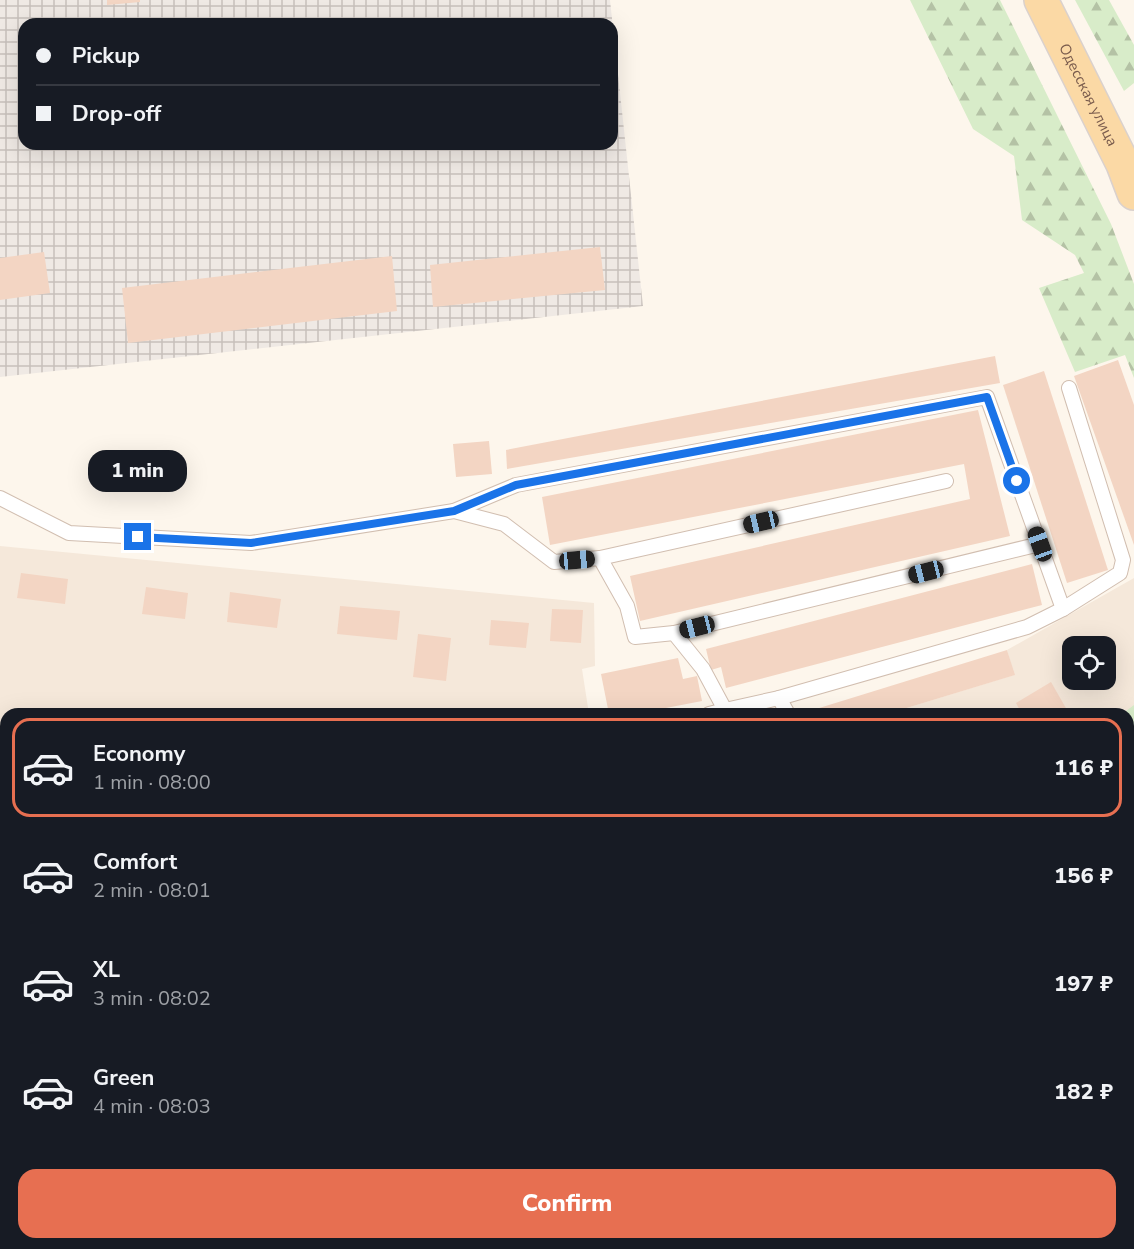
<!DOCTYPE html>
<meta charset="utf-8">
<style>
:root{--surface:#171b24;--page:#20242c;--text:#f1f3f6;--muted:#9ea1a6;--line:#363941;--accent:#e76f51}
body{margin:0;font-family:"Nunito Sans",sans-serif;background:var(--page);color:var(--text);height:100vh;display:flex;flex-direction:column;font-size:22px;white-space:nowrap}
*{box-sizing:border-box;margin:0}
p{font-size:20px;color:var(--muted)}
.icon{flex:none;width:33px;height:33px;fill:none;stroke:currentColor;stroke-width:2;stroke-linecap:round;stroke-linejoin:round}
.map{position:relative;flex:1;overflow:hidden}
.sheet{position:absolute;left:0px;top:708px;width:1134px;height:542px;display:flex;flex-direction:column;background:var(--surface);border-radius:18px 18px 0 0;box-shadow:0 6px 24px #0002}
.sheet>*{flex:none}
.guide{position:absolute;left:18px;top:18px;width:600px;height:132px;border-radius:18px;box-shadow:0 6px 24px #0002;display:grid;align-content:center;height:132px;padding:0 18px;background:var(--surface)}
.tools{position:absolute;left:1062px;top:636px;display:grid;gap:12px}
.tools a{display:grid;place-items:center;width:54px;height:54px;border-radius:12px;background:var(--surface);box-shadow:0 6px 24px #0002;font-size:30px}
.end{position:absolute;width:27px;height:27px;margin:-14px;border:8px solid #1a73e8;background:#fff;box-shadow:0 0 0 3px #fff}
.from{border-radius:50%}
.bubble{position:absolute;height:42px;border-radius:18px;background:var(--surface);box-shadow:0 6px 24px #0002;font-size:20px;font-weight:800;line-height:42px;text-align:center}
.car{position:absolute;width:18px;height:36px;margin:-18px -9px;border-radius:8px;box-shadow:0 0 4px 2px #0007;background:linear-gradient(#222 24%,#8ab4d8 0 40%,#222 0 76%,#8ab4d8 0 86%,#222 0)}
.guide b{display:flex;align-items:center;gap:21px;height:57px;font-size:22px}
.guide b+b{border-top:2px solid var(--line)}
.guide i{width:15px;height:15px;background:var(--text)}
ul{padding:10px 0 0;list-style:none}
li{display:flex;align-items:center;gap:18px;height:99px;margin:0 12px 9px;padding:0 6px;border:3px solid transparent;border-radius:18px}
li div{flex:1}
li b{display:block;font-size:22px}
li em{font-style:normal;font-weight:800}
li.on{border-color:var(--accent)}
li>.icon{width:54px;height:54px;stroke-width:1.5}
.cta{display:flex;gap:12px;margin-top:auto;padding:12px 18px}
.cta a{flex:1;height:69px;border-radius:18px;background:var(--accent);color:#fff;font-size:24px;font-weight:800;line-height:69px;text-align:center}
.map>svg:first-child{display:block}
.residential{fill:#f5e8da;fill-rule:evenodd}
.industrial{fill:url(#industrial-grid);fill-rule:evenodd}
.forest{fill:url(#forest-firs)}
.building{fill:#f3d5c3}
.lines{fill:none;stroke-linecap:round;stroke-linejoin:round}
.lane-casing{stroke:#d1beb0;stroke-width:16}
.street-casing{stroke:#d1beb0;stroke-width:28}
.primary-casing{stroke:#dad1cd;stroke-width:36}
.lane{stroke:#fff;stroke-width:14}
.street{stroke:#fff;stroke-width:26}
.primary{stroke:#fbd9a5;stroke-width:33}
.route{stroke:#1a73e8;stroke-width:8}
.labels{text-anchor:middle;stroke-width:4.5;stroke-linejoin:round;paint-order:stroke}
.street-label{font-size:15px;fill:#7a5c4d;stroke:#fffaf3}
</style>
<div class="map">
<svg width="1134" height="1249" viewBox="0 0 1134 1249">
<defs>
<pattern id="industrial-grid" width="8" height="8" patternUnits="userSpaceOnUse" patternTransform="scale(1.5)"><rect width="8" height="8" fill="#efe9e4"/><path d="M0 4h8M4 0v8" fill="none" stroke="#c7c0bb"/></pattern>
<pattern id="forest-firs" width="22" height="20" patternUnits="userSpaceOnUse" patternTransform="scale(1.5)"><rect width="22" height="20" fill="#d8ecc9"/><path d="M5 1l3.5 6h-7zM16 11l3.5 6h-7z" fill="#b4c2a5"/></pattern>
</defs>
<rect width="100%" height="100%" fill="#fdf6ec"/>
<g class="residential">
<polygon points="0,546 594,603 595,666 582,669 589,714 6,714 6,1244 1128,1244 1128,1187 1134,1191 1134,1249 0,1249"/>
<path d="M1134,578V1099L1128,1109V714H887L1014,675L1007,650ZM1072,646H1106V680H1072Z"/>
</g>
<path class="industrial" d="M0,0H610L643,306L0,377ZM24,24H612V144H24Z"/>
<g class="forest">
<polygon points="910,0 1000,0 1111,224 1134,284 1134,378 1125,355 1075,372 1039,288 1084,273 1075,255 1022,220 1014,156 973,129"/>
<polygon points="1075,0 1109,0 1134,45 1134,83 1124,91"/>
<polygon points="1134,705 1134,789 1128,782 1128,714 1122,714"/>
</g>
<g class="building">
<polygon points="107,0 140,0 140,2 107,5"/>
<polygon points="600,247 605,290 433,307 430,265"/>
<polygon points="44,252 50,293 0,300 0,258"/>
<polygon points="392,256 397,311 128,343 122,288"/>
<polygon points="995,356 1000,383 507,469 506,450"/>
<polygon points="1118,360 1134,405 1134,545 1074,376"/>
<polygon points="1044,371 1108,570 1067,583 1003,385"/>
<polygon points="978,410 1010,536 640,621 630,576 970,499 964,464 550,545 542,497"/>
<polygon points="489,441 492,474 456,477 453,444"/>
<polygon points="1032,564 1042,605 726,688 721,667 711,670 706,649"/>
<polygon points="21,573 68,579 65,604 17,598"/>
<polygon points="146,587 188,593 185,619 142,614"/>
<polygon points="230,592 281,599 277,628 227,622"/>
<polygon points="340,606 400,611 397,640 337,634"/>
<polygon points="552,609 583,610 581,643 550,641"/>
<polygon points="491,620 529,623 526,648 489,645"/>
<polygon points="418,634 451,638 446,681 413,677"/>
<polygon points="1007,650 1015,675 887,714 818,714 816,709"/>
<polygon points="678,658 683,679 697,676 702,701 635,714 609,714 601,674"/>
<polygon points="1051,682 1067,710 1060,714 1022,714 1016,703"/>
<polygon points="0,840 6,841 6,880 0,879"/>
</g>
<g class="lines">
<g class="lane-casing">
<g id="lane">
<polyline points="0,498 69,533 251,543 454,511 504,524 554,562 600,558 627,606 635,637 674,633 703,669 725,710 779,698 788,714"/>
<polyline points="454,511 516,485 987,397 1063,609 1120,573 1123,560 1069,388"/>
<polyline points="600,558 946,481"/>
<polyline points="674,633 1040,544"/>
<polyline points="779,698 1027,627 1063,609"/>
<polyline points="709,714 725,710"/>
</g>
</g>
<g class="street-casing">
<g id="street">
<polyline points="0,977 6,978"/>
<polyline points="1128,1167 1134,1171"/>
<polyline points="368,1244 369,1249"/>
<polyline points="585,1244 586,1249"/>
<polyline points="830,1244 831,1249"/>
</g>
</g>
<g class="primary-casing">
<g id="primary">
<path id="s1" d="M1041,0L1123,164L1134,193"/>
</g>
</g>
<use href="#lane" class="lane"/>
<use href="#street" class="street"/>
<use href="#primary" class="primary"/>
</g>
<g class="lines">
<polyline class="route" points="138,537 251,543 454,511 516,485 987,397 1017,481"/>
</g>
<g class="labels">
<g class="street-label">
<text dy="5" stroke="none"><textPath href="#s1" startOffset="106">Одесская улица</textPath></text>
</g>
</g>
</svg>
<div class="tools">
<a><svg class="icon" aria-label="locate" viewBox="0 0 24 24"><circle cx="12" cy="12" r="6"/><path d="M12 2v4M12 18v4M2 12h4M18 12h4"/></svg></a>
</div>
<i class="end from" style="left:1017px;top:481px"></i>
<i class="end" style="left:138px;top:537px"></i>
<div class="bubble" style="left:88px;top:450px;width:99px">1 min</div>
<i class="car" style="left:761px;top:522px;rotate:257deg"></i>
<i class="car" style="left:1040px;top:544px;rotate:340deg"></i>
<i class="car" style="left:577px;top:560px;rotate:85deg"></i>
<i class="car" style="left:926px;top:572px;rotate:256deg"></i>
<i class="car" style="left:697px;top:627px;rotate:256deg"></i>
<div class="guide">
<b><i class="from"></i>Pickup</b>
<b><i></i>Drop-off</b>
</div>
<section class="sheet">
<ul>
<li class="on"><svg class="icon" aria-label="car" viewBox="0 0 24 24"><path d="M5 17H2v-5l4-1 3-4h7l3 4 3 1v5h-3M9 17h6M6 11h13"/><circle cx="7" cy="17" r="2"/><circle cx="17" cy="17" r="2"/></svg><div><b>Economy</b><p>1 min · 08:00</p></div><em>116 ₽</em></li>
<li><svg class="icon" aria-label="car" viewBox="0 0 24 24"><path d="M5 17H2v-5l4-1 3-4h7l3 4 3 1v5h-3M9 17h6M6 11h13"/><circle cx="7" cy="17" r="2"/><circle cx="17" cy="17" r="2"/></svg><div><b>Comfort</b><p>2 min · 08:01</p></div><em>156 ₽</em></li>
<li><svg class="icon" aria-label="car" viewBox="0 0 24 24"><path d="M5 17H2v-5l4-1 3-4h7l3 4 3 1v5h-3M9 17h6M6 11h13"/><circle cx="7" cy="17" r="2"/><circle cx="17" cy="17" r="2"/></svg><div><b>XL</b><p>3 min · 08:02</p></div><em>197 ₽</em></li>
<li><svg class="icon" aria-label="car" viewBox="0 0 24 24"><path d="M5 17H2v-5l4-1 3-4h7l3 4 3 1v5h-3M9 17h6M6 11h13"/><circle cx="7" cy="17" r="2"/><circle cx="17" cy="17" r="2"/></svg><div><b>Green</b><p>4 min · 08:03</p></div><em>182 ₽</em></li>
</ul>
<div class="cta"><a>Confirm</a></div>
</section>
</div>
